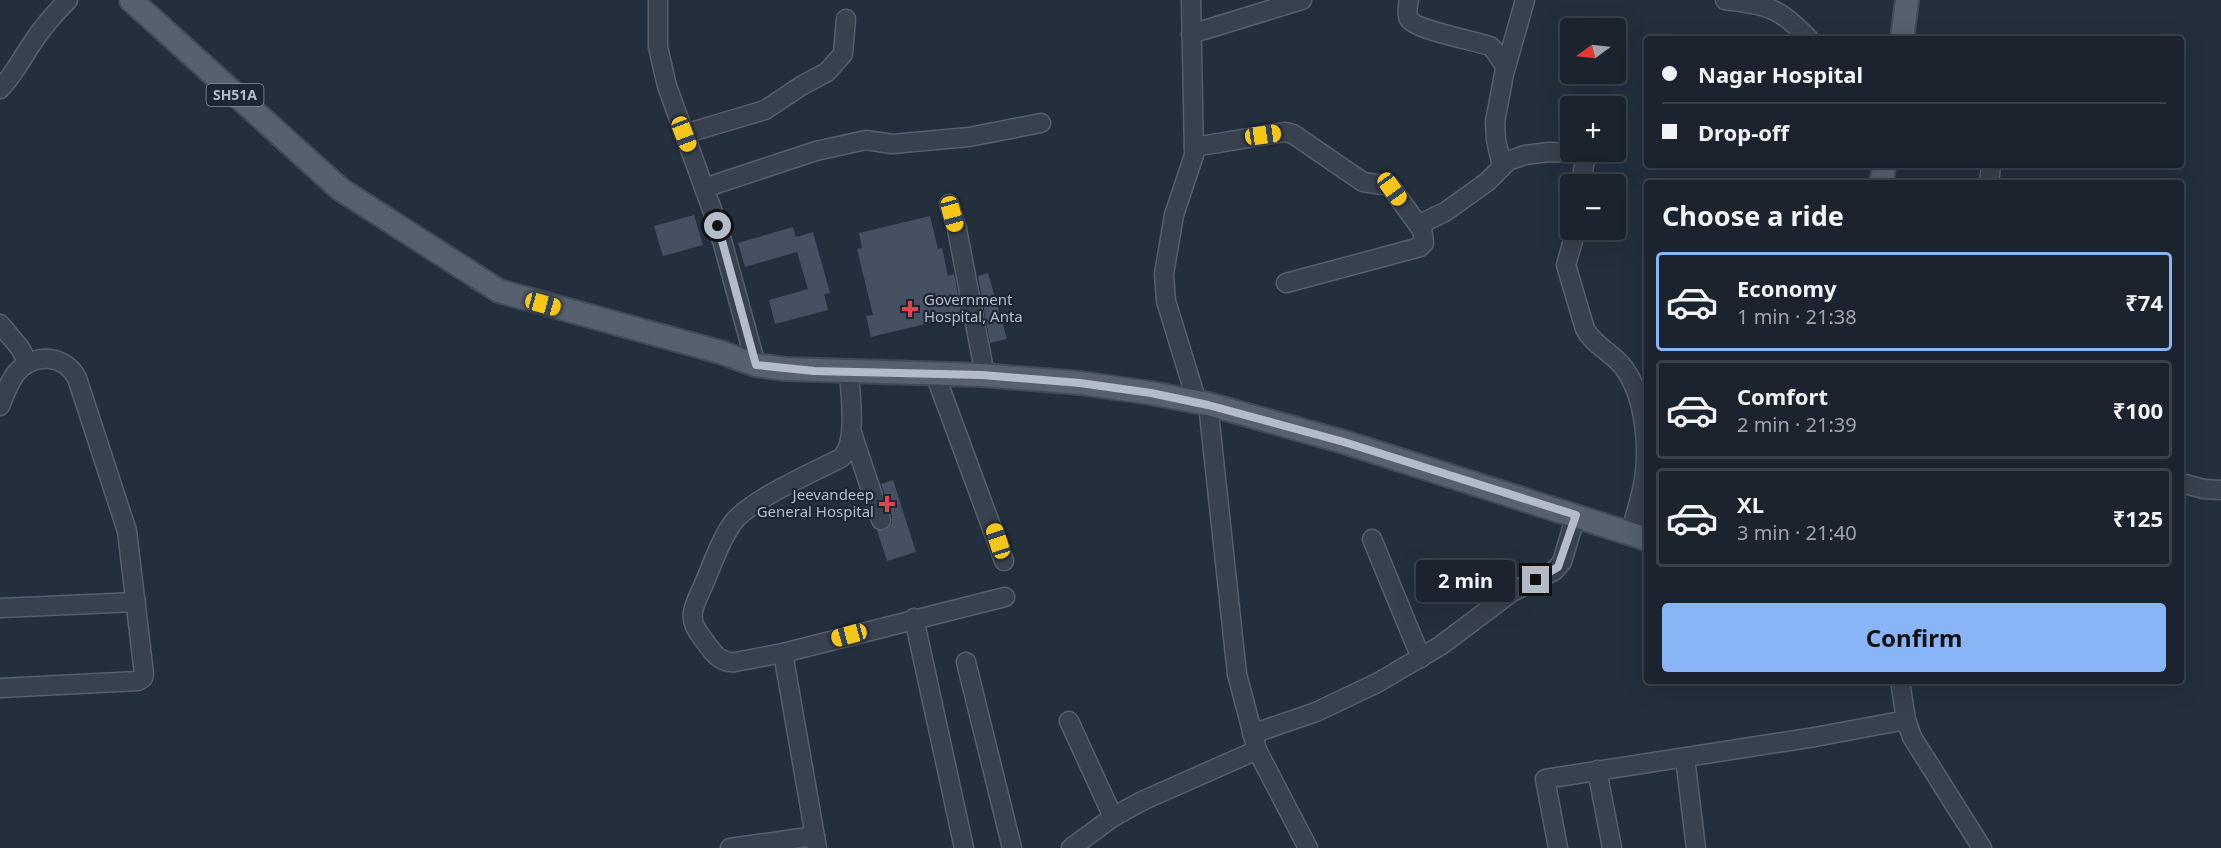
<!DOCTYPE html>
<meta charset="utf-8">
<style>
:root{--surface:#1b232e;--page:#282f3a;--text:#f1f3f6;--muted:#a0a4aa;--line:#39404a;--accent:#8ab4f8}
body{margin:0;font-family:"Noto Sans",sans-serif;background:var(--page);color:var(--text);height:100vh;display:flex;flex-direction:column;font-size:22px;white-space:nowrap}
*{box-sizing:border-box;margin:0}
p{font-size:20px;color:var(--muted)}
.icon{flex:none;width:33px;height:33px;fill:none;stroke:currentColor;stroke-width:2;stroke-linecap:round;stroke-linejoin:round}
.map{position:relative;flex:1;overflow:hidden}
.drawer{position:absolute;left:1644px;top:180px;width:540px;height:504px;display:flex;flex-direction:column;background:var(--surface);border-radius:6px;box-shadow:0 6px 24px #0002,0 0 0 2px var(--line)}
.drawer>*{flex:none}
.top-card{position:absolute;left:1644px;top:36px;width:540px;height:132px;border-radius:6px;box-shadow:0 6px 24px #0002,0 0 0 2px var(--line);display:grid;align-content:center;height:132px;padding:0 18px;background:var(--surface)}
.needle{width:39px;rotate:255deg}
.tools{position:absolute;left:1560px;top:18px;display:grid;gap:12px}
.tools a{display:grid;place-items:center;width:66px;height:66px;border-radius:6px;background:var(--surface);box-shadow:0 6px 24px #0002,0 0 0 2px var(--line);font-size:30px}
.end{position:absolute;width:27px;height:27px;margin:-14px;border:8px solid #b4bcc9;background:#111;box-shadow:0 0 0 3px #111}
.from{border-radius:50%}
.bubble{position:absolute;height:42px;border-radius:6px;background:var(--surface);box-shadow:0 6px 24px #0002,0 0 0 2px var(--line);font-size:20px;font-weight:700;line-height:42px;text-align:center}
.car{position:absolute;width:18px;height:36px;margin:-18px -9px;border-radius:8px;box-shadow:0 0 4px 2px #0007;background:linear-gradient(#f5c518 24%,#345 0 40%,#f5c518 0 76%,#345 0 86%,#f5c518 0)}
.top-card b{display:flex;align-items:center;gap:21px;height:57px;font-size:22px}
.top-card b+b{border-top:2px solid var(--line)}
.top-card i{width:15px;height:15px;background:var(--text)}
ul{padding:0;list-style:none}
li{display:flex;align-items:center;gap:18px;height:99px;margin:0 12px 9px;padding:0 6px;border:3px solid var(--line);border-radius:6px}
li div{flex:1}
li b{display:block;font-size:22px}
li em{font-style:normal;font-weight:700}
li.current{border-color:var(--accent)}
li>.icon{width:54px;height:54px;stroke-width:1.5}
h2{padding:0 18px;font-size:27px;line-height:72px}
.action{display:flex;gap:12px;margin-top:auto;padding:12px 18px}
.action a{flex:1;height:69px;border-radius:6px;background:var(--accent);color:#111;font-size:24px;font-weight:700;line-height:69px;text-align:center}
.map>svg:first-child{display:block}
.building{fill:#455162}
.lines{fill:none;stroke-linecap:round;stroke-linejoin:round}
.minor-casing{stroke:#565f6c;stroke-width:21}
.major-casing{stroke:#414a57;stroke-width:26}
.minor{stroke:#38414e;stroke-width:18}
.major{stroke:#56606e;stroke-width:22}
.route{stroke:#b4bcc9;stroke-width:8}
.health-dot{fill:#e0444e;stroke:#1d2633;stroke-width:2}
.labels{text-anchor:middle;stroke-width:4.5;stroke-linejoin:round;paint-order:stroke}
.shield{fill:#1d2633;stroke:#878f9c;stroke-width:1.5}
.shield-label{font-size:14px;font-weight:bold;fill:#b4bcc9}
.poi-label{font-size:15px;fill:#b4bcc9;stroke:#1d2633;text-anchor:start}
</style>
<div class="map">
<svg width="2221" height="848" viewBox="0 0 2221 848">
<rect width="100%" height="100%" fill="#242f3e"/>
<g class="building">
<polygon points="694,215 703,245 663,256 654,226"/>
<polygon points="930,216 938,249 942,248 948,276 954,274 962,315 871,337 866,316 873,315 857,249 862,248 859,233"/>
<polygon points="793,227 796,237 813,232 830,293 824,294 828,310 775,324 769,300 808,289 797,252 745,267 738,243"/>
<polygon points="988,273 1007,339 990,343 978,276"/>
<polygon points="893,480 916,552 887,561 877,530 885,530 892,523 892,516 881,484"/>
</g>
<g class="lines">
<g class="minor-casing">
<g id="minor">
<polyline points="658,0 658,47 667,86 718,226 756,365"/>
<polyline points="1191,0 1194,155 1174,215 1164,274 1166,301 1197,402"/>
<path d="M1409,0C1408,5 1406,14 1409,19C1416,30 1475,41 1490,46L1494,50L1506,67"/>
<path d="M1725,0C1768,6 1778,6 1809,39"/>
<polyline points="1191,34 1302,0"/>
<path d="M0,89C13,76 20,61 31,45C41,29 54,14 68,0"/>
<polyline points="684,134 765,110 801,86 827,72 843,54 846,19"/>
<polyline points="1194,147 1285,132 1293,134 1363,182 1390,186 1422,230"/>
<polyline points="1502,166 1496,140 1495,122 1504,74 1525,0"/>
<polyline points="1989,183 1991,165"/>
<polyline points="704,188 816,151 866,140 892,144 969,137 1041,123"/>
<polyline points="949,204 957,229 985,375"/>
<path d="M1576,230L1566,265L1585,329C1593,345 1613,353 1624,368C1645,397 1649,445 1644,480C1641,498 1635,516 1630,534"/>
<polyline points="1286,283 1420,247 1424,243 1422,228 1426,221 1445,212 1487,182 1508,161 1525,155 1549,152 1583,153 1585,159 1581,184"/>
<polyline points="0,324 20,348 28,363"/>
<path d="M849,372C850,394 858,443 841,458C814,472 747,501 732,524C719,542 712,566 703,586C694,606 686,618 701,636C710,648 718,664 735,662L783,653L1005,597"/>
<polyline points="935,374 1004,561"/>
<polyline points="1208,404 1237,674 1257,750 1308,848"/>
<path d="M0,406C5,395 9,381 17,372C35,352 65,355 77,378L127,531L144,674L143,678L138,681L0,688"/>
<polyline points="852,433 881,520"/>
<polyline points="2181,483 2204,489 2221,490"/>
<polyline points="1372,539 1421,658"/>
<polyline points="0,608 136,602"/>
<polyline points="914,618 964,848"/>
<polyline points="783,653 817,848"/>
<polyline points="966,662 1012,848"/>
<polyline points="1900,681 1906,720 1912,737 1982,848"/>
<polyline points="1069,721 1113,817"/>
<polyline points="1252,734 1316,712 1377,683 1440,646 1512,592 1554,571 1562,562 1576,515"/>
<polyline points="1685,758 1696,848"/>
<polyline points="1597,770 1612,848"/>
<polyline points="730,848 815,836"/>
<polyline points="1071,848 1113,817 1142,801 1257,750"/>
<polyline points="1558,848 1545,779 1815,737 1906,720"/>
</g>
</g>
<g class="major-casing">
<g id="major">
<polyline points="131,0 340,189 499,291 720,352 756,365 786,369 982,375 1080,383 1151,393 1208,404 1344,442 1647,539"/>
<polyline points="1902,39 1907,0"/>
<polyline points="1881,183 1885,165"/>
</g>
</g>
<use href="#minor" class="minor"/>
<use href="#major" class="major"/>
</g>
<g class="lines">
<polyline class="route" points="718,226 756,365 814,371 982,375 1080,383 1151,393 1208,405 1344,442 1576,515 1558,567 1536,580"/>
</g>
<g class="health-dot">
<path d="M907 300h6v6h6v6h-6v6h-6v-6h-6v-6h6z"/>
<path d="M884 495h6v6h6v6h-6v6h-6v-6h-6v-6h6z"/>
</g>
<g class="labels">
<rect class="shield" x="206.5" y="84" width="57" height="22" rx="4.5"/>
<g class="shield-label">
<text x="235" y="100">SH51A</text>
</g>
<g class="poi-label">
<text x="924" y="305">Government<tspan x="924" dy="17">Hospital, Anta</tspan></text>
<text x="874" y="500" text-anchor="end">Jeevandeep<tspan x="874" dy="17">General Hospital</tspan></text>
</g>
</g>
</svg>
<div class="tools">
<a><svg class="needle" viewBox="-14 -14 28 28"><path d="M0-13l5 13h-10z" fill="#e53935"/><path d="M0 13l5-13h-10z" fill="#a0a4aa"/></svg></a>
<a>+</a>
<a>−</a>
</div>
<i class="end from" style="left:718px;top:226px"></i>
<i class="end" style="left:1536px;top:580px"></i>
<div class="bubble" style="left:1416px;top:560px;width:99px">2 min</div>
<i class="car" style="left:684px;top:134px;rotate:159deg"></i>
<i class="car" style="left:1263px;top:135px;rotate:82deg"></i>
<i class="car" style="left:1392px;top:189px;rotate:144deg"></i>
<i class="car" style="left:952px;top:214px;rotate:165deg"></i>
<i class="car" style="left:543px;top:304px;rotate:105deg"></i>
<i class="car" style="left:998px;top:541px;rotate:342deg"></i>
<i class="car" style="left:849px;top:635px;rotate:255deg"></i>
<div class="top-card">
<b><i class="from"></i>Nagar Hospital</b>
<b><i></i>Drop-off</b>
</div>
<section class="drawer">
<h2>Choose a ride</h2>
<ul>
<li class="current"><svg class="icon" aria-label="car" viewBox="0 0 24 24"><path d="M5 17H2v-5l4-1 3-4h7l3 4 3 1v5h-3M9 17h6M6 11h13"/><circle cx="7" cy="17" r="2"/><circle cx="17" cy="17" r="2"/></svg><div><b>Economy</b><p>1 min · 21:38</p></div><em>₹74</em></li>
<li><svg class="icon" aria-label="car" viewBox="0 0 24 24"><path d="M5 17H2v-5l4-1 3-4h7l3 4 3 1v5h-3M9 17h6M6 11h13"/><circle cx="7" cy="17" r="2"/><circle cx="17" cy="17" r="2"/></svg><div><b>Comfort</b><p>2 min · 21:39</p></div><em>₹100</em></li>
<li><svg class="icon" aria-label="car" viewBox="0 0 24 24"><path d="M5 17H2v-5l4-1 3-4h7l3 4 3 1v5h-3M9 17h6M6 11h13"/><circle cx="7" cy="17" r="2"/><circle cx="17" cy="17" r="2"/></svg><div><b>XL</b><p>3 min · 21:40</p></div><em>₹125</em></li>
</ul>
<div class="action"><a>Confirm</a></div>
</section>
</div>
